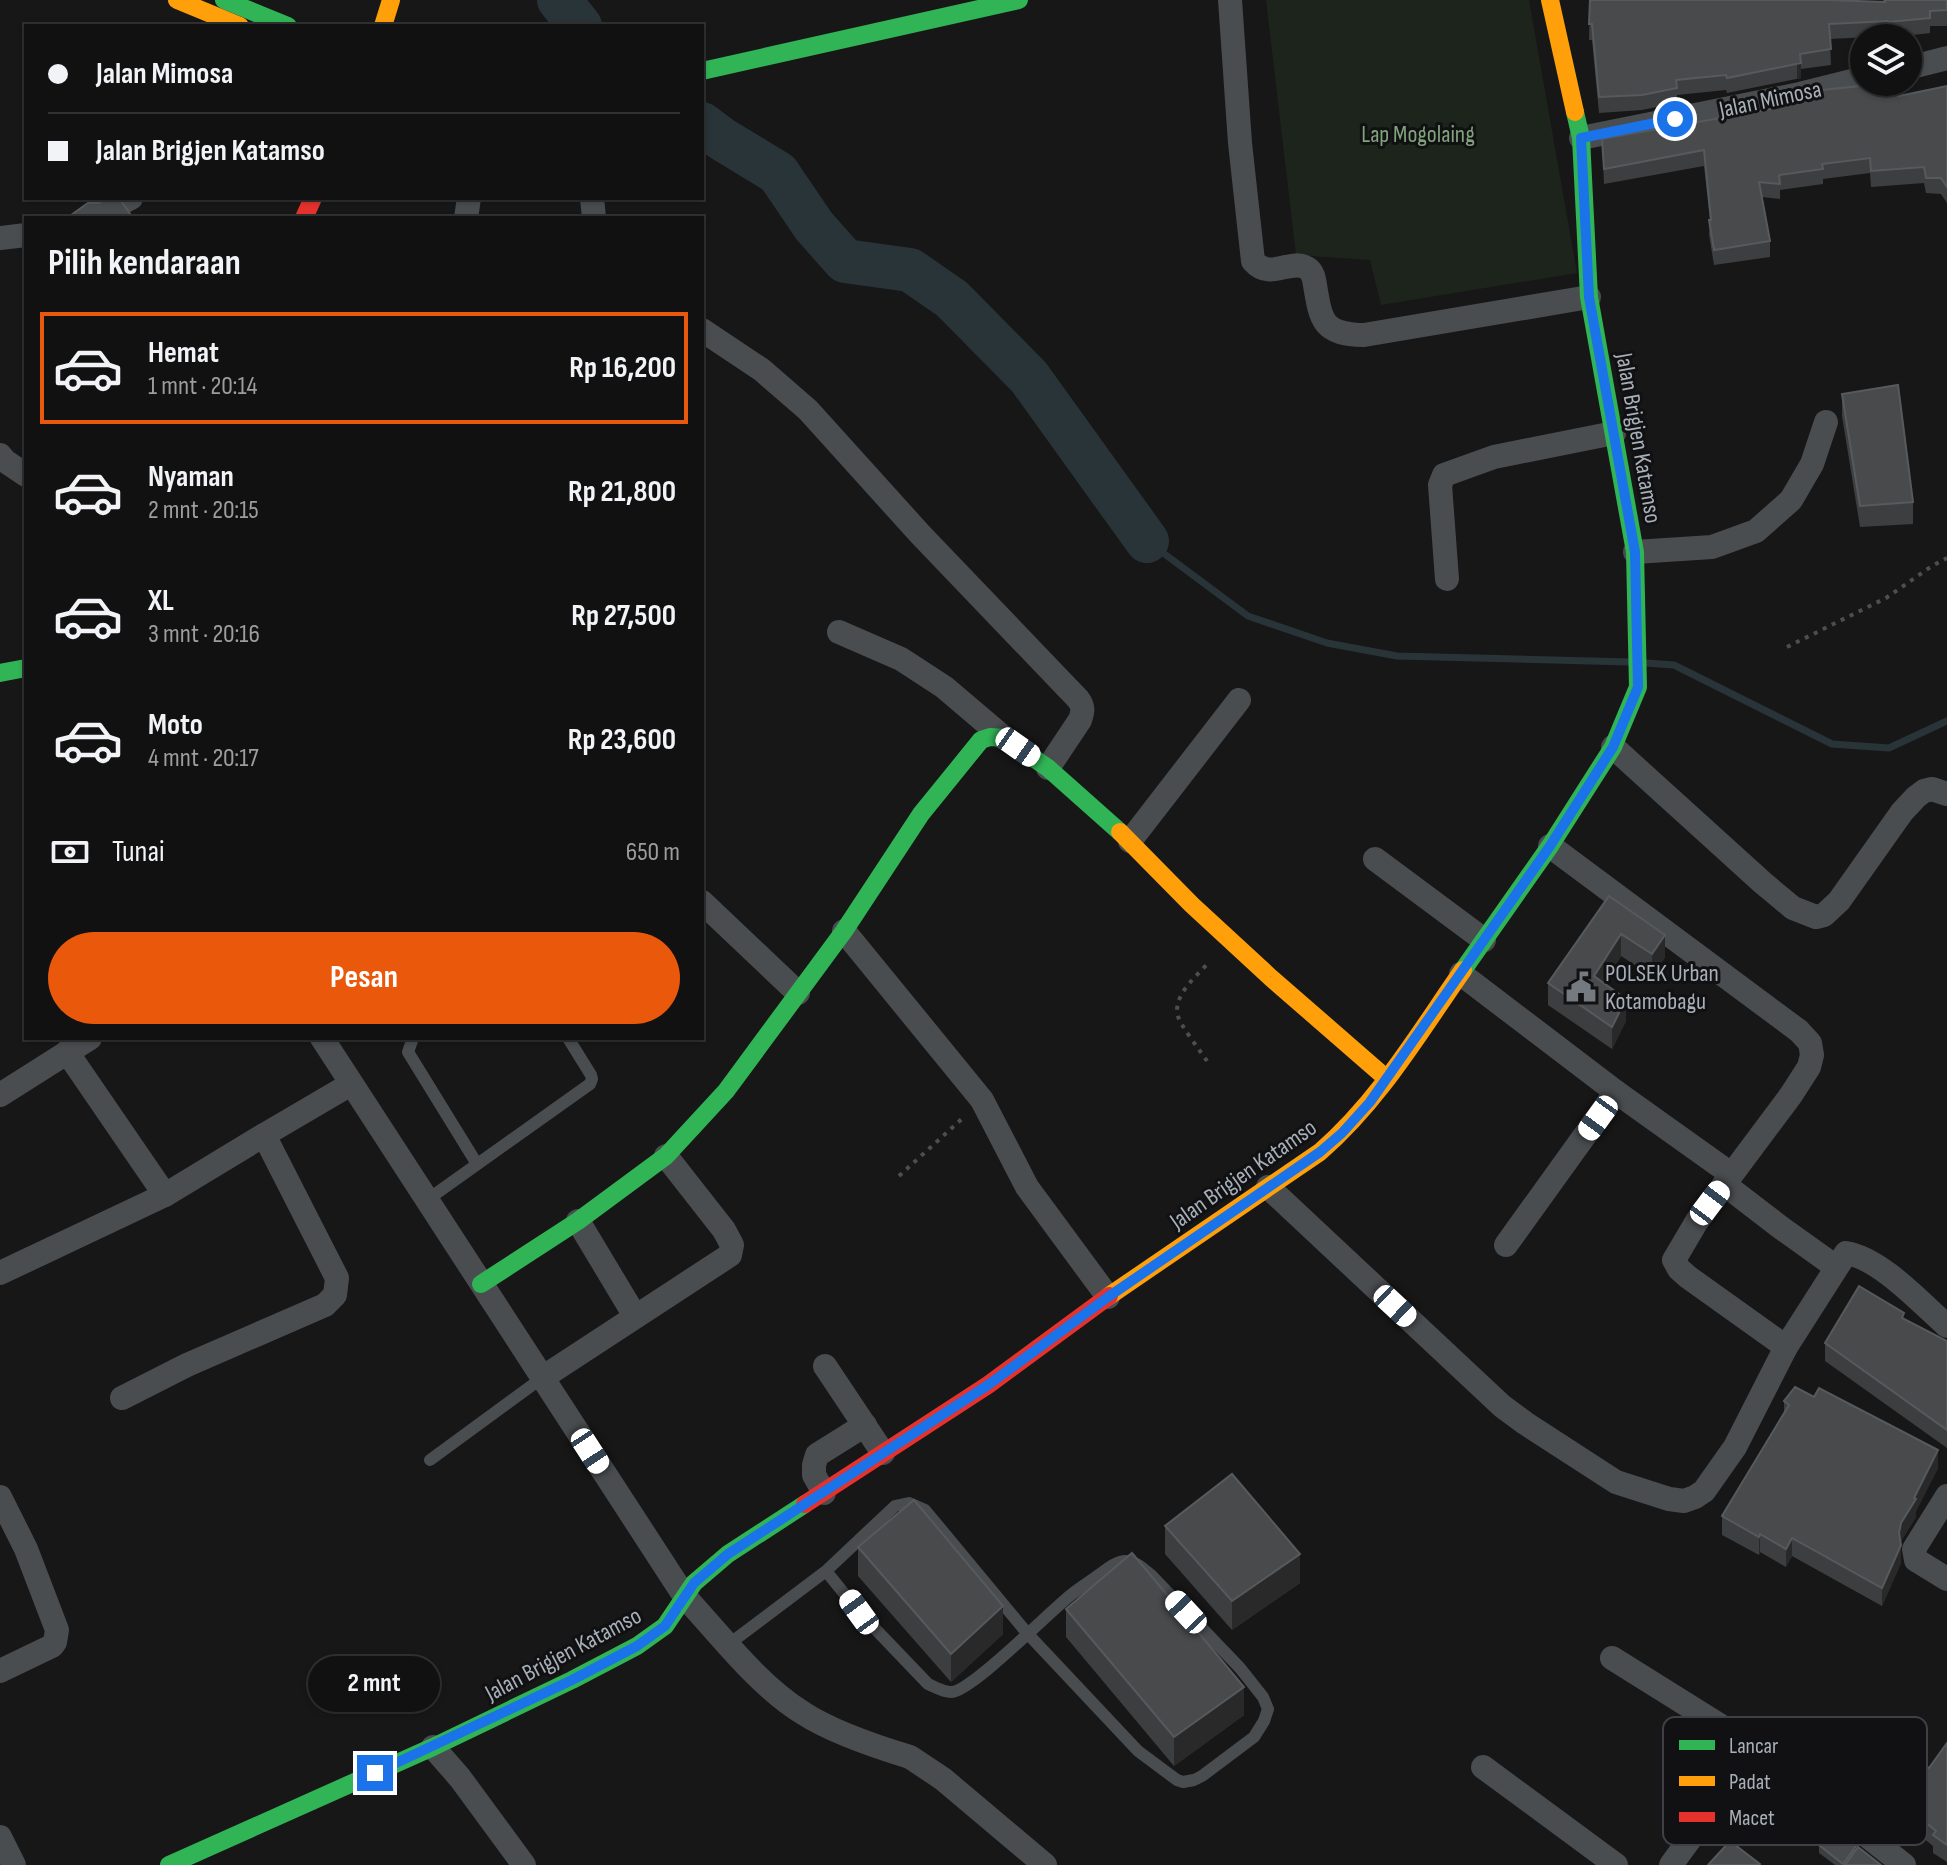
<!DOCTYPE html>
<html lang="id">
<meta charset="utf-8">
<style>
:root{--surface:#111;--page:#1e1f1f;--text:#f1f3f6;--muted:#9c9d9f;--line:#303131;--accent:#ea580c}
body{margin:0;font-family:"Sofia Sans Condensed",sans-serif;background:var(--page);color:var(--text);height:100vh;display:flex;flex-direction:column;font-size:30px;white-space:nowrap}
*{box-sizing:border-box;margin:0}
p{font-size:26px;color:var(--muted)}
.icon{flex:none;width:44px;height:44px;fill:none;stroke:currentColor;stroke-width:2;stroke-linecap:round;stroke-linejoin:round}
.map{position:relative;flex:1;overflow:hidden}
.side{position:absolute;left:24px;top:216px;width:680px;height:824px;display:flex;flex-direction:column;background:var(--surface);border-radius:0px;box-shadow:0 2px 6px #0004,0 0 0 2px var(--line)}
.side>*{flex:none}
.guide{position:absolute;left:24px;top:24px;width:680px;height:176px;border-radius:0px;box-shadow:0 2px 6px #0004,0 0 0 2px var(--line);display:grid;align-content:center;height:176px;padding:0 24px;background:var(--surface)}
.controls{position:absolute;left:1850px;top:24px;display:grid;gap:16px}
.controls a{display:grid;place-items:center;width:72px;height:72px;border-radius:50%;background:var(--surface);box-shadow:0 2px 6px #0004,0 0 0 2px var(--line);font-size:40px}
.end{position:absolute;width:36px;height:36px;margin:-18px;border:10px solid #1a73e8;background:#fff;box-shadow:0 0 0 4px #fff}
.from{border-radius:50%}
.bubble{position:absolute;height:56px;border-radius:28px;background:var(--surface);box-shadow:0 2px 6px #0004,0 0 0 2px var(--line);font-size:26px;font-weight:700;line-height:56px;text-align:center}
.car{position:absolute;width:24px;height:48px;margin:-24px -12px;border-radius:10px;box-shadow:0 0 6px 2px #0007;background:linear-gradient(#fff 24%,#345 0 40%,#fff 0 76%,#345 0 86%,#fff 0)}
.guide b{display:flex;align-items:center;gap:28px;height:76px;font-size:30px}
.guide b+b{border-top:2px solid var(--line)}
.guide i{width:20px;height:20px;background:var(--text)}
ul{padding:0;list-style:none}
li{display:flex;align-items:center;gap:24px;height:112px;margin:0 16px 12px;padding:0 8px;border:4px solid transparent;border-radius:0px}
li div{flex:1}
li b{display:block;font-size:30px}
li em{font-style:normal;font-weight:700}
li.selected{border-color:var(--accent)}
li>.icon{width:72px;height:72px;stroke-width:1.5}
h2{padding:0 24px;font-size:36px;line-height:96px}
.pay{display:flex;align-items:center;gap:20px;height:88px;padding:0 24px;font-size:30px}
.pay p{margin-inline-start:auto}
.primary-button{display:flex;gap:16px;margin-top:auto;padding:16px 24px}
.primary-button a{flex:1;height:92px;border-radius:48px;background:var(--accent);color:#fff;font-size:32px;font-weight:700;line-height:92px;text-align:center}
.map>svg:first-child{display:block}
.green{fill:#1d241c}
.lines{fill:none;stroke-linecap:round;stroke-linejoin:round}
.stream{stroke:#293439;stroke-width:7}
.river{stroke:#293439;stroke-width:44}
.path{stroke:#4d4e51;stroke-width:4;stroke-dasharray:4 6;stroke-linecap:butt}
.lane{stroke:#4a4d50;stroke-width:12}
.street{stroke:#4a4d50;stroke-width:24}
.fast{stroke:#30b455;stroke-width:18}
.slow{stroke:#ff9f0a;stroke-width:18}
.jam{stroke:#e5322d;stroke-width:18}
.wall{fill:#3d3e3f}
.shaded-wall{fill:#29292a}
.building{fill:#484a4c;stroke:#575a5d;stroke-width:2}
.route{stroke:#1a73e8;stroke-width:10}
.labels{text-anchor:middle;stroke-width:6;stroke-linejoin:round;paint-order:stroke}
.street-label{font-size:24px;fill:#a7afb8;stroke:#111113}
.park-label{font-size:24px;fill:#81a47d;stroke:#111113}
.poi-label{font-size:24px;fill:#a7afb8;stroke:#111113;text-anchor:start}
.key{fill:#111113;stroke:#3e4045;stroke-width:2}
.key-label{font-size:22px;fill:#a7afb8}
</style>
<div class="map">
<svg width="1947" height="1865" viewBox="0 0 1947 1865">
<rect width="100%" height="100%" fill="#171717"/>
<polygon class="green" points="1266,0 1529,0 1577,273 1381,305 1370,260 1296,255"/>
<g class="lines">
<g class="stream">
<polyline points="1147,541 1248,616 1327,643 1397,656 1630,662"/>
<polyline points="1646,663 1674,665 1832,744 1889,748 1947,721"/>
</g>
<g class="river">
<polyline points="559,0 580,26"/>
<polyline points="702,124 722,139 778,173 814,226 845,261 910,270 952,299 1029,377 1147,541"/>
</g>
<g class="path">
<polyline points="1787,647 1886,598 1932,566 1947,558"/>
<path d="M1207,1061C1201,1052 1180,1025 1178,1016C1172,995 1198,975 1210,961"/>
<polyline points="899,1176 965,1116"/>
</g>
<g class="lane">
<polyline points="413,1038 408,1052 477,1164"/>
<polyline points="427,1200 590,1084 592,1079 591,1075 568,1038"/>
<polyline points="430,1460 542,1378"/>
<path d="M729,1644L826,1571L859,1612L928,1684C935,1687 943,1692 951,1692C971,1692 1051,1610 1072,1594C1080,1588 1089,1582 1097,1576C1105,1571 1114,1562 1124,1561C1136,1561 1142,1568 1151,1575L1240,1668L1263,1697L1268,1709L1264,1721L1254,1737L1202,1776L1194,1780L1183,1782L1177,1780L1138,1751L1027,1633L925,1510L909,1503L895,1506L826,1571"/>
</g>
<g class="street">
<path d="M1230,0L1240,143L1253,261C1270,281 1290,258 1307,268C1313,272 1314,278 1315,285C1321,322 1323,334 1364,335L1589,297"/>
<polyline points="1908,68 1947,58"/>
<polyline points="1581,138 1800,94 1864,78"/>
<polyline points="592,198 594,218"/>
<polyline points="93,218 131,198"/>
<polyline points="466,218 469,198"/>
<polyline points="0,238 26,235"/>
<path d="M702,330L762,370L808,410L920,534L1078,699C1084,707 1083,711 1080,720L1048,768"/>
<polyline points="0,455 5,461 26,475"/>
<polyline points="1635,552 1712,547 1756,531 1791,500 1812,464 1826,422"/>
<polyline points="1447,579 1440,485 1444,475 1494,457 1614,433"/>
<polyline points="839,632 901,659 944,687 1004,738"/>
<polyline points="1613,747 1763,883 1793,908 1816,917 1824,915 1839,901 1902,812 1916,797 1924,791 1932,789 1947,794"/>
<polyline points="1130,841 1239,700"/>
<polyline points="1550,846 1799,1031 1810,1043 1812,1055 1809,1067 1791,1095 1697,1221 1674,1260 1679,1269 1688,1277 1786,1347"/>
<polyline points="1375,859 1484,940"/>
<polyline points="702,902 798,993"/>
<polyline points="844,931 982,1100 1027,1187 1108,1297"/>
<polyline points="1461,974 1616,1092 1731,1174"/>
<path d="M322,1038L685,1597C721,1636 758,1685 803,1713C832,1732 877,1747 910,1757L943,1779L1045,1865"/>
<polyline points="67,1052 165,1195"/>
<polyline points="0,1095 90,1038"/>
<polyline points="1724,1184 1780,1227 1836,1267"/>
<path d="M1268,1187L1502,1406L1525,1423L1616,1482L1669,1499L1684,1501L1695,1497L1704,1491L1735,1447L1786,1347L1846,1253C1880,1258 1921,1303 1947,1326"/>
<polyline points="578,1221 635,1316"/>
<polyline points="1506,1245 1616,1092"/>
<polyline points="0,1273 165,1195 264,1135"/>
<polyline points="825,1366 883,1453"/>
<polyline points="542,1378 730,1255 732,1245 724,1230 666,1156"/>
<polyline points="122,1398 187,1365 325,1305 335,1295 337,1278 264,1135 351,1084"/>
<polyline points="824,1493 814,1475 814,1465 817,1455 865,1425"/>
<polyline points="1947,1496 1914,1549 1916,1560 1947,1579"/>
<polyline points="0,1497 26,1549 57,1630 55,1642 52,1646 0,1671"/>
<polyline points="1612,1658 1756,1748 1904,1865"/>
<polyline points="433,1747 460,1778 524,1865"/>
<polyline points="1483,1767 1616,1865"/>
<polyline points="0,1837 14,1865"/>
<polyline points="1671,1865 1756,1748"/>
</g>
<g class="fast">
<polyline points="224,0 288,26"/>
<polyline points="702,71 1019,0"/>
<polyline points="0,673 26,668"/>
<polyline points="1463,970 1550,846 1613,747 1638,687 1635,552 1589,297 1581,138 1575,112"/>
<polyline points="481,1284 578,1221 666,1156 726,1091 844,931 921,814 981,740 990,737 1004,738 1048,768 1120,832"/>
<polyline points="169,1865 433,1747 572,1680 637,1646 665,1626 694,1583 728,1554 805,1504"/>
</g>
<g class="slow">
<polyline points="177,0 240,26"/>
<polyline points="1550,0 1575,112"/>
<polyline points="383,26 391,0"/>
<polyline points="1120,832 1192,905 1270,977 1386,1078"/>
<path d="M1109,1296L1320,1152C1379,1101 1419,1033 1463,970"/>
</g>
<g class="jam">
<polyline points="304,218 313,198"/>
<polyline points="805,1504 988,1385 1109,1296"/>
</g>
</g>
<g class="wall">
<polygon points="1590,0 1829,1 1883,2 1883,0 1947,0 1947,26 1930,26 1930,33 1888,38 1888,36 1830,39 1831,65 1801,69 1801,78 1727,93 1726,90 1677,95 1677,103 1642,110 1599,113 1592,40 1589,40"/>
<polygon points="1860,79 1899,96 1947,86 1947,203 1941,194 1926,193 1924,183 1871,187 1870,173 1823,179 1823,184 1780,190 1780,199 1762,197 1770,241 1770,257 1714,265 1709,235 1710,220 1704,166 1604,184 1602,139 1770,109 1770,100 1860,86"/>
<polygon points="1842,394 1913,502 1913,524 1860,527 1842,416"/>
<polygon points="1609,896 1665,957 1652,976 1621,956 1604,983 1626,1021 1612,1049 1548,1005 1548,983"/>
<polygon points="1904,1319 1947,1341 1947,1448 1825,1361 1825,1343"/>
<polygon points="1784,1401 1938,1468 1916,1511 1916,1517 1901,1541 1901,1563 1882,1606 1792,1556 1786,1567 1760,1552 1759,1555 1722,1535 1722,1516 1784,1413"/>
<polygon points="1165,1526 1300,1583 1232,1630 1165,1554"/>
<polygon points="858,1547 1003,1634 951,1682 858,1576"/>
<polygon points="1066,1609 1244,1715 1174,1766 1066,1637"/>
<polygon points="1947,1743 1947,1862 1933,1853 1933,1846 1875,1799 1872,1802 1847,1790 1847,1773 1929,1768"/>
<polygon points="1848,1840 1856,1850 1881,1865 1835,1865 1819,1853 1819,1845"/>
</g>
<g class="shaded-wall">
<polygon points="1801,63 1801,78 1797,79 1797,64"/>
<polygon points="1621,934 1621,956 1594,998 1594,976"/>
<polygon points="1665,935 1665,957 1652,976 1652,954"/>
<polygon points="1626,999 1626,1021 1612,1049 1612,1027"/>
<polygon points="1938,1450 1938,1468 1916,1511 1916,1517 1901,1541 1901,1563 1882,1606 1882,1588 1901,1523"/>
<polygon points="1760,1534 1760,1552 1759,1555 1759,1537"/>
<polygon points="1792,1538 1792,1556 1786,1567 1786,1549"/>
<polygon points="1300,1554 1300,1583 1232,1630 1232,1601"/>
<polygon points="1003,1606 1003,1634 951,1682 951,1654"/>
<polygon points="1244,1687 1244,1715 1174,1766 1174,1737"/>
<polygon points="1875,1781 1875,1799 1872,1802 1872,1785"/>
</g>
<g class="building">
<polygon points="1590,0 1828,0 1885,2 1885,0 1947,0 1947,10 1930,11 1930,18 1888,22 1888,21 1829,24 1831,49 1800,54 1801,63 1727,78 1726,75 1676,80 1677,88 1642,95 1599,97 1592,24 1589,24"/>
<polygon points="1864,78 1864,82 1898,82 1899,96 1947,86 1947,187 1941,178 1926,178 1924,167 1871,171 1870,158 1822,164 1823,169 1779,175 1780,184 1759,182 1770,241 1714,250 1709,220 1711,220 1704,150 1604,169 1602,139 1771,109 1770,100 1812,91 1860,86 1860,79"/>
<polygon points="108,198 119,198 133,218 67,218 88,203 99,203"/>
<polygon points="1898,385 1913,502 1860,506 1842,394"/>
<polygon points="1609,896 1665,935 1652,954 1621,934 1594,976 1626,999 1612,1027 1548,983"/>
<polygon points="1859,1286 1904,1313 1902,1318 1947,1341 1947,1430 1825,1343"/>
<polygon points="1795,1387 1814,1397 1819,1388 1938,1450 1914,1498 1916,1499 1901,1523 1899,1533 1901,1545 1882,1588 1792,1538 1786,1549 1760,1534 1759,1537 1722,1516 1789,1405 1784,1401"/>
<polygon points="1232,1474 1300,1554 1232,1601 1165,1526"/>
<polygon points="914,1500 1003,1606 951,1654 858,1547"/>
<polygon points="1132,1553 1244,1687 1174,1737 1066,1609"/>
<polygon points="1871,1735 1929,1768 1947,1743 1947,1845 1933,1835 1936,1831 1875,1781 1872,1785 1847,1773"/>
<polygon points="1837,1824 1848,1832 1846,1839 1856,1846 1843,1864 1819,1845"/>
<polygon points="1730,1841 1760,1864 1759,1865 1708,1865"/>
<polygon points="1858,1847 1881,1865 1845,1865"/>
</g>
<g class="lines">
<polyline class="route" points="375,1773 572,1680 637,1646 665,1626 694,1583 728,1554 988,1385 1108,1297 1320,1152 1342,1133 1370,1102 1550,846 1613,747 1638,687 1635,552 1589,297 1581,138 1675,119"/>
</g>
<defs>
<g id="civic-bare" transform="scale(2.4)"><path d="M-.6-6.5H3V-4.5H.6V-3L4-1V1h2V6H-6V1h2V-1L-.6-3ZM-1.2 2.5V6h2.4V2.5Z" fill="#757a80" stroke="#111113" stroke-width="2.5" paint-order="stroke"/></g>
</defs>
<g fill-rule="evenodd">
<use href="#civic-bare" x="1581" y="987"/>
</g>
<g class="labels">
<g class="street-label">
<text transform="translate(1770 99) rotate(-12)" y="8">Jalan Mimosa</text>
<text transform="translate(1639 438) rotate(80)" y="8">Jalan Brigjen Katamso</text>
<text transform="translate(1243 1174) rotate(-35)" y="8">Jalan Brigjen Katamso</text>
<text transform="translate(563 1654) rotate(-28)" y="8">Jalan Brigjen Katamso</text>
</g>
<g class="park-label">
<text x="1418" y="142">Lap Mogolaing</text>
</g>
<g class="poi-label">
<text x="1605" y="981">POLSEK Urban<tspan x="1605" dy="28">Kotamobagu</tspan></text>
</g>
</g>
<rect x="1663" y="1717" width="264" height="128" rx="12" class="key"/>
<rect x="1679" y="1740" width="36" height="10" fill="#30b455"/>
<rect x="1679" y="1776" width="36" height="10" fill="#ff9f0a"/>
<rect x="1679" y="1812" width="36" height="10" fill="#e5322d"/>
<g class="key-label">
<text x="1729" y="1753">Lancar</text>
<text x="1729" y="1789">Padat</text>
<text x="1729" y="1825">Macet</text>
</g>
</svg>
<div class="controls">
<a><svg class="icon" aria-label="layers" viewBox="0 0 24 24"><path d="M12 4l9 5-9 5-9-5zM3 14l9 5 9-5"/></svg></a>
</div>
<i class="end from" style="left:1675px;top:119px"></i>
<i class="end" style="left:375px;top:1773px"></i>
<div class="bubble" style="left:308px;top:1656px;width:132px">2 mnt</div>
<i class="car" style="left:1018px;top:747px;rotate:125deg"></i>
<i class="car" style="left:1598px;top:1118px;rotate:216deg"></i>
<i class="car" style="left:1710px;top:1203px;rotate:37deg"></i>
<i class="car" style="left:1395px;top:1306px;rotate:133deg"></i>
<i class="car" style="left:590px;top:1451px;rotate:147deg"></i>
<i class="car" style="left:859px;top:1612px;rotate:324deg"></i>
<i class="car" style="left:1186px;top:1612px;rotate:317deg"></i>
<div class="guide">
<b><i class="from"></i>Jalan Mimosa</b>
<b><i></i>Jalan Brigjen Katamso</b>
</div>
<section class="side">
<h2>Pilih kendaraan</h2>
<ul>
<li class="selected"><svg class="icon" aria-label="car" viewBox="0 0 24 24"><path d="M5 17H2v-5l4-1 3-4h7l3 4 3 1v5h-3M9 17h6M6 11h13"/><circle cx="7" cy="17" r="2"/><circle cx="17" cy="17" r="2"/></svg><div><b>Hemat</b><p>1 mnt · 20:14</p></div><em>Rp 16,200</em></li>
<li><svg class="icon" aria-label="car" viewBox="0 0 24 24"><path d="M5 17H2v-5l4-1 3-4h7l3 4 3 1v5h-3M9 17h6M6 11h13"/><circle cx="7" cy="17" r="2"/><circle cx="17" cy="17" r="2"/></svg><div><b>Nyaman</b><p>2 mnt · 20:15</p></div><em>Rp 21,800</em></li>
<li><svg class="icon" aria-label="car" viewBox="0 0 24 24"><path d="M5 17H2v-5l4-1 3-4h7l3 4 3 1v5h-3M9 17h6M6 11h13"/><circle cx="7" cy="17" r="2"/><circle cx="17" cy="17" r="2"/></svg><div><b>XL</b><p>3 mnt · 20:16</p></div><em>Rp 27,500</em></li>
<li><svg class="icon" aria-label="car" viewBox="0 0 24 24"><path d="M5 17H2v-5l4-1 3-4h7l3 4 3 1v5h-3M9 17h6M6 11h13"/><circle cx="7" cy="17" r="2"/><circle cx="17" cy="17" r="2"/></svg><div><b>Moto</b><p>4 mnt · 20:17</p></div><em>Rp 23,600</em></li>
</ul>
<div class="pay"><svg class="icon" aria-label="cash" viewBox="0 0 24 24"><path d="M3 7h18v10H3z"/><circle cx="12" cy="12" r="2"/></svg>Tunai<p>650 m</p></div>
<div class="primary-button"><a>Pesan</a></div>
</section>
</div>
